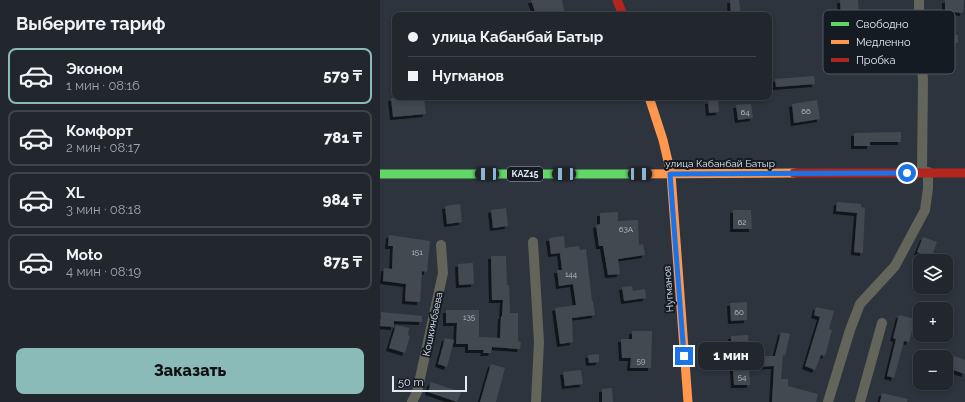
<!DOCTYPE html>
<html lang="ru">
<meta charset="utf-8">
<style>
:root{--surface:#22272e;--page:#2a2f36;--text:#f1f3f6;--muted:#a2a5aa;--line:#3f444a;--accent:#8bbbb9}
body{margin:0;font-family:Raleway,sans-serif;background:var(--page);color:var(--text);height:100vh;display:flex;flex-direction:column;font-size:15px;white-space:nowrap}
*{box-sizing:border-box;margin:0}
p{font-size:13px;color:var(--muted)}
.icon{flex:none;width:22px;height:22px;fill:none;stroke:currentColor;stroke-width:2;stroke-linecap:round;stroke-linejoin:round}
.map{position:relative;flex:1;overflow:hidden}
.details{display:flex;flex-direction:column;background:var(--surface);width:380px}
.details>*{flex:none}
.hud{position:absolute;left:12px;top:12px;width:380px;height:88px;border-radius:8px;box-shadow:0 2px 6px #0003,0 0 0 1px var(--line);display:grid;align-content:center;height:88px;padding:0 16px;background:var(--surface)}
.buttons{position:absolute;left:533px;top:254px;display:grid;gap:8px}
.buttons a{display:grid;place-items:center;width:40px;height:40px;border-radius:8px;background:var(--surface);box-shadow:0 2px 6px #0003,0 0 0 1px var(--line);font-size:20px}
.scale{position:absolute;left:12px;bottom:10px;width:75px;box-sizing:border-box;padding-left:4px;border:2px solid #e1e9f4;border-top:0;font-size:11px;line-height:14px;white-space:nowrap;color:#e1e9f4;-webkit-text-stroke:3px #151b22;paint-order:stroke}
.end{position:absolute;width:18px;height:18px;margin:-9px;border:5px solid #1a73e8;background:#fff;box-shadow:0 0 0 2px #fff}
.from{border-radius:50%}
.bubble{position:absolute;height:28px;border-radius:8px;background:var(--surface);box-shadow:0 2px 6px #0003,0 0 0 1px var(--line);font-size:13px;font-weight:800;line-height:28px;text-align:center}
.car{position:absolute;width:12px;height:24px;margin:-12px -6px;border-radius:5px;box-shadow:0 0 3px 1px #0007;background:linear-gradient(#222 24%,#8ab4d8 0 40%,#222 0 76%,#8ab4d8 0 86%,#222 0)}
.hud b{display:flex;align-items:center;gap:14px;height:38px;font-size:15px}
.hud b+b{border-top:1px solid var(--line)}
.hud i{width:10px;height:10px;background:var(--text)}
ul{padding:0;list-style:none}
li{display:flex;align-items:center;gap:12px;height:56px;margin:0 8px 6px;padding:0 8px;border:2px solid var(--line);border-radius:8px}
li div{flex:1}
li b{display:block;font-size:15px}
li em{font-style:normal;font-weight:800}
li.current{border-color:var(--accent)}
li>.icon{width:36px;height:36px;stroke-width:1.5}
h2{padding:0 16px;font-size:18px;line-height:48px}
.action{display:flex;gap:8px;margin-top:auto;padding:8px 16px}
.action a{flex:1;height:46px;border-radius:8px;background:var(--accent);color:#111;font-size:16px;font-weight:800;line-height:46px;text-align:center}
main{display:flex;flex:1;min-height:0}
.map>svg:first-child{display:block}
.building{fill:#434951;filter:url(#shadow)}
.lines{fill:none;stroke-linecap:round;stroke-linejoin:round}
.street{stroke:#63645a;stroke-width:10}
.fast{stroke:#63d668;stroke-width:9}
.slow{stroke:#ff974d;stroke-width:9}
.jam{stroke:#b3261e;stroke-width:9}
.route{stroke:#1a73e8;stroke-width:5}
.labels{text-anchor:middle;stroke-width:4;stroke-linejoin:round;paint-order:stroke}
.number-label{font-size:8px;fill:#bac1cb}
.shield{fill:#151b22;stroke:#a4abb5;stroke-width:1}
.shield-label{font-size:9px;font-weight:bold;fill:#e1e9f4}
.street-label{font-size:10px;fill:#e1e9f4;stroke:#151b22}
.key{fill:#151b22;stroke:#525961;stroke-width:1}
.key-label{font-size:11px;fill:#e1e9f4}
</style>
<main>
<section class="details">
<h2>Выберите тариф</h2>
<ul>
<li class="current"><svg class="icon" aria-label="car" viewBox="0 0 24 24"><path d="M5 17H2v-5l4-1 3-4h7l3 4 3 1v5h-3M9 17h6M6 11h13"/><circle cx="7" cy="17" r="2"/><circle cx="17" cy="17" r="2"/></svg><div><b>Эконом</b><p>1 мин · 08:16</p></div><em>579 ₸</em></li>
<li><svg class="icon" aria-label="car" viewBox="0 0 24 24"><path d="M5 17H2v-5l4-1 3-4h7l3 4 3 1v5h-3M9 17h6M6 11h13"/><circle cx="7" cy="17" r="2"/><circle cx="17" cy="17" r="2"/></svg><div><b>Комфорт</b><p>2 мин · 08:17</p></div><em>781 ₸</em></li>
<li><svg class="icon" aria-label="car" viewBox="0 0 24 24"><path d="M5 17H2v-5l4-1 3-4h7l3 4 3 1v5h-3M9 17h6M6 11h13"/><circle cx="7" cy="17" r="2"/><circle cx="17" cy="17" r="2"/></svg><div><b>XL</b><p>3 мин · 08:18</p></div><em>984 ₸</em></li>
<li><svg class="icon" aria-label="car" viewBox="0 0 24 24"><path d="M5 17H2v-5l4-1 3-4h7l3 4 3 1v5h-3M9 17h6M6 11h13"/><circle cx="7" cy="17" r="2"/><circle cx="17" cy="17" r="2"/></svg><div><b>Moto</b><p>4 мин · 08:19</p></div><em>875 ₸</em></li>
</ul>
<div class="action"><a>Заказать</a></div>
</section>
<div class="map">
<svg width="585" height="402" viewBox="0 0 585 402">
<defs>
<filter id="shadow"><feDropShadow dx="-3" dy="3" stdDeviation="0" flood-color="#0009"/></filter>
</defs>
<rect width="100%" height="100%" fill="#2d343e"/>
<g class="building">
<polygon points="151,0 182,0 185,15 156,15"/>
<polygon points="350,0 359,0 361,15 351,15"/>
<polygon points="460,0 478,0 479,15 461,17"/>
<polygon points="565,0 584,0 583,13 565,11"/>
<polygon points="546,24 565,25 565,34 578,35 578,43 546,42"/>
<polygon points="434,76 435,84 396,87 395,79"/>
<polygon points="23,97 44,97 46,114 13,117 11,98"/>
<polygon points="338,100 339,112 329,113 328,101"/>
<polygon points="437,100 440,119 414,123 412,104"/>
<polygon points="371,104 373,118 358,120 356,105"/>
<polygon points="521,132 521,142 490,142 490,146 474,146 474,133"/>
<polygon points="457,202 481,204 481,207 485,208 483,253 474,252 477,213 456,211"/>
<polygon points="80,204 82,222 67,224 65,206"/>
<polygon points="126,208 128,226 113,228 111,210"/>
<polygon points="353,210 371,210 372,229 353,229"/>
<polygon points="238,212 238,221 258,220 259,245 263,244 265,255 238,259 240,274 228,275 223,246 219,246 216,225 220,224 220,213"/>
<polygon points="9,235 50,241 47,272 42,271 40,302 25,301 26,284 3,281 4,268 12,269 13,246 8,246"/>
<polygon points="184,236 185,248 199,246 200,250 206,249 212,301 213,301 215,315 192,318 193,342 180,344 175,308 196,305 193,284 179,286 177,270 182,270 180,253 171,254 169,238"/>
<polygon points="543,237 557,242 551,258 537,252"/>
<polygon points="111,256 126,256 127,285 129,285 130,313 138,313 138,341 141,342 140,349 112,347 111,353 103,353 104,350 88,350 88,344 76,344 77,323 66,323 66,310 99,310 99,337 120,338 121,316 122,316 123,300 112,300"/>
<polygon points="93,263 94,284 79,285 78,264"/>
<polygon points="252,286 253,291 265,289 266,298 244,301 242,287"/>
<polygon points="367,302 367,320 351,321 350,303"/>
<polygon points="436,307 454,311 449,329 452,330 445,356 441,355 435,370 425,366 440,317 434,315"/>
<polygon points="1,312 42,316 42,322 14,321 14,327 0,326"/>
<polygon points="519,315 535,319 529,342 524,341 514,378 507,376 516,339 513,338"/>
<polygon points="16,325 29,328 28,335 30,336 25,353 9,348"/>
<polygon points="252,331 272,331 271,368 250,368 251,358 242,358 241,339 252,339"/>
<polygon points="401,332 410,334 405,356 403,355 401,379 408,379 408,386 438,394 436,402 392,402 394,366 369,367 370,385 354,385 351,336 368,335 369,356 395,356"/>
<polygon points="65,338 74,340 67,367 58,364"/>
<polygon points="219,354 219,362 209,363 208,355"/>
<polygon points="574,356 585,360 585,374 570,369"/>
<polygon points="111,364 125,368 116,402 100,402"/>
<polygon points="201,370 203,384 185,386 183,372"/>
<polygon points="51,382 81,392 77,402 48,392"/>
<polygon points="232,388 233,402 222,402 222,389"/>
<polygon points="502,393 528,399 527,402 500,402"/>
</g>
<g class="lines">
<g class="street">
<polyline points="539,0 539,43 543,79 542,172"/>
<polyline points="153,242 159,342 156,402"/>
<polyline points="32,402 37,392 63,273 61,245"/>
<polyline points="448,402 470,330 480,304 515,266 545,210 548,188 548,172"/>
<polyline points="480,402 502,323"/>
</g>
<polyline class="fast" points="0,174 255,174"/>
<g class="slow">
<polyline points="269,97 283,140 291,174"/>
<polyline points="255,174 414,173"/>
<polyline points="291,174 308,402"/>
</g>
<g class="jam">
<polyline points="237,0 243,15"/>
<polyline points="414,173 585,173"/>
</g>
</g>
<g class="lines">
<polyline class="route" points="304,356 290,174 527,173"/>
</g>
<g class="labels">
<g class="number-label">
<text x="426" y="114">66</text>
<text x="365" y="115">64</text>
<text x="362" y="225">62</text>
<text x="246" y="232">63А</text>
<text x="37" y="255">151</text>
<text x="191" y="277">144</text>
<text x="359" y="315">60</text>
<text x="89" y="320">135</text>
<text x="261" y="364">59</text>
<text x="362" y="380">54</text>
</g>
<rect class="shield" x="127" y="167" width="36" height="14" rx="3"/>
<g class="shield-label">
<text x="145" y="177">KAZ15</text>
</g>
<g class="street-label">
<text x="340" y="167">улица Кабанбай Батыр</text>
<text transform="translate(288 289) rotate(-94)" y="4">Нугманов</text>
<text transform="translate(52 324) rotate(-78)" y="4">Кошкинбаева</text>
</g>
</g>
<rect x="443" y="10" width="132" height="64" rx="6" class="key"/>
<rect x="451" y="22" width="18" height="4" fill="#63d668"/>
<rect x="451" y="40" width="18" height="4" fill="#ff974d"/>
<rect x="451" y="58" width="18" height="4" fill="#b3261e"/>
<g class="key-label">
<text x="476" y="28">Свободно</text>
<text x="476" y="46">Медленно</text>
<text x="476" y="64">Пробка</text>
</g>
</svg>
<div class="buttons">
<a><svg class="icon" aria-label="layers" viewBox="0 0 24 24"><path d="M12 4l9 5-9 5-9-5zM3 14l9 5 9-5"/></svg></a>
<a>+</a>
<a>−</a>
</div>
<div class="scale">50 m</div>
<i class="end from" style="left:527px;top:173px"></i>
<i class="end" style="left:304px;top:356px"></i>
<div class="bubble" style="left:318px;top:342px;width:66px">1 мин</div>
<i class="car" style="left:107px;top:174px;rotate:270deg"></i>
<i class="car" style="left:184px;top:174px;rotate:270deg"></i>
<i class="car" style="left:260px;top:174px;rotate:90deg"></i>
<div class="hud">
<b><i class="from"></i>улица Кабанбай Батыр</b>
<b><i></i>Нугманов</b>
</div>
</div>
</main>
